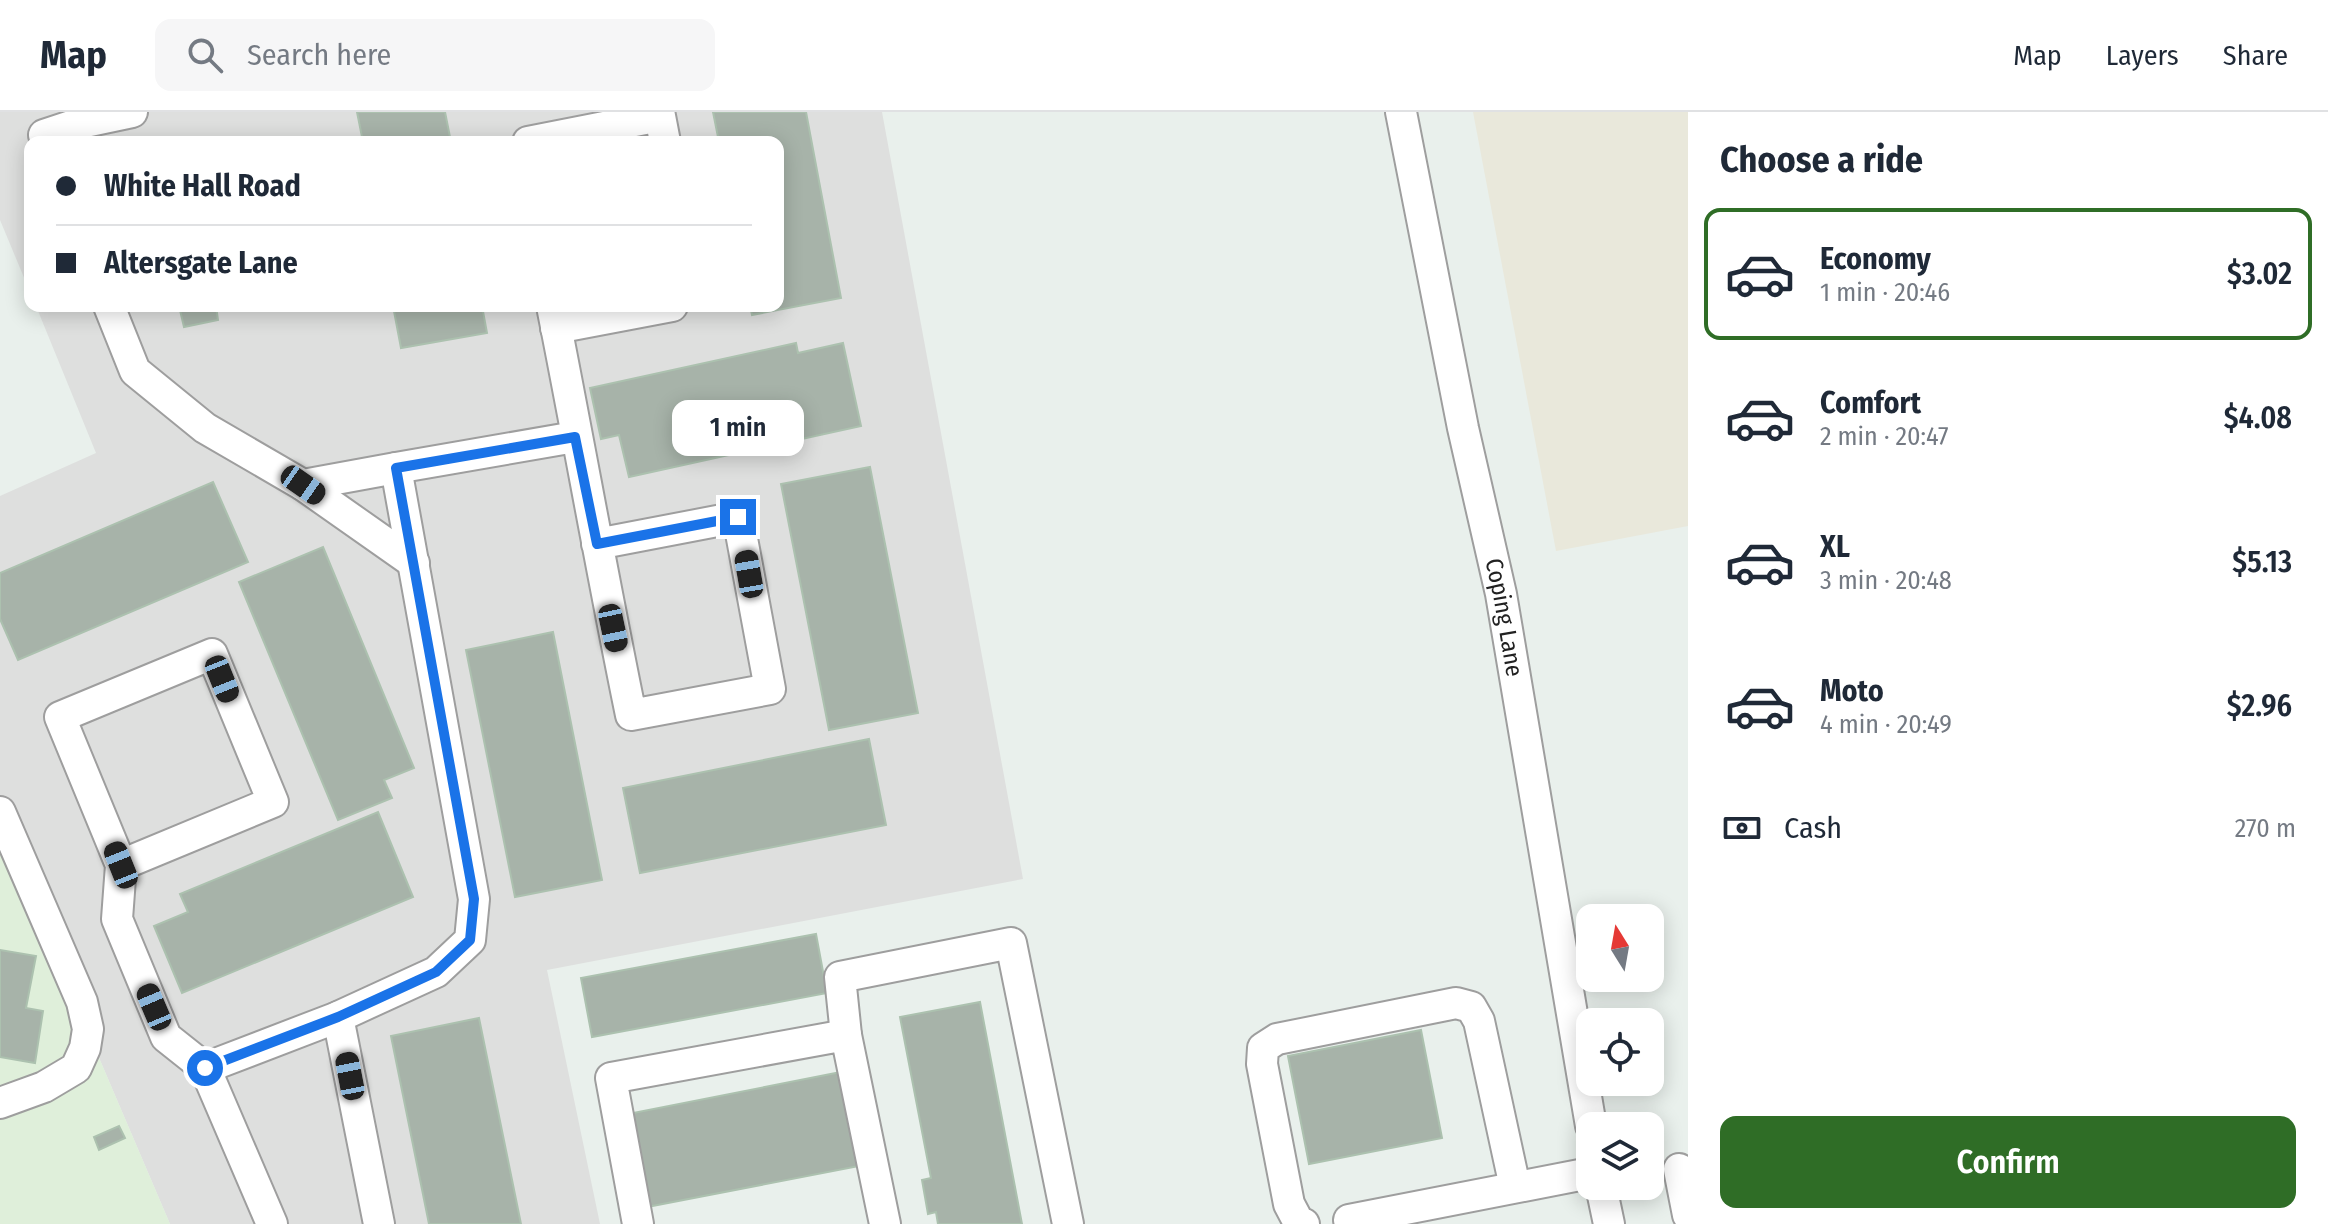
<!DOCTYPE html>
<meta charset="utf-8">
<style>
:root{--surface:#fff;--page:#f6f6f7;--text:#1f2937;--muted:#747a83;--line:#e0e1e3;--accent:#2f6d26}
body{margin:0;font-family:"Fira Sans Condensed",sans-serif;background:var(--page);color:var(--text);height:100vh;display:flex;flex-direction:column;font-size:30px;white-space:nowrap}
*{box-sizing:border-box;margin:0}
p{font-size:26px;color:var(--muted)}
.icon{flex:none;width:44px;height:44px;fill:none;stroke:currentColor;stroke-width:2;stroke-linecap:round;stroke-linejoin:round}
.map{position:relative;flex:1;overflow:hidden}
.sheet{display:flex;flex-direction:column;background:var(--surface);width:640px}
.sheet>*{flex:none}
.banner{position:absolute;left:24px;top:24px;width:760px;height:176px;border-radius:16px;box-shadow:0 4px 20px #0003;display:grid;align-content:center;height:176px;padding:0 32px;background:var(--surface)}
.needle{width:52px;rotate:349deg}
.controls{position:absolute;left:1576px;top:792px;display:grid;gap:16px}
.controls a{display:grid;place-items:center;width:88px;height:88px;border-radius:16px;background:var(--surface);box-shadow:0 4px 20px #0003;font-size:40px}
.end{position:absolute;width:36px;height:36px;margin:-18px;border:10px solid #1a73e8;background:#fff;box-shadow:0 0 0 4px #fff}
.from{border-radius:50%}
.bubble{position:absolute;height:56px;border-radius:16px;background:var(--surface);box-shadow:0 4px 20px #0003;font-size:26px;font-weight:600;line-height:56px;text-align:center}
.car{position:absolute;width:24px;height:48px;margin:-24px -12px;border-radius:10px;box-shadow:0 0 6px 2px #0007;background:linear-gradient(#222 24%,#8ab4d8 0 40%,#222 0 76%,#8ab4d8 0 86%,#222 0)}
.banner b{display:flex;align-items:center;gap:28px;height:76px;font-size:30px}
.banner b+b{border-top:2px solid var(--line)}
.banner i{width:20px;height:20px;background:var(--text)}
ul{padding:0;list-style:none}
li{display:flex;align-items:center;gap:24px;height:132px;margin:0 16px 12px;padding:0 16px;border:4px solid transparent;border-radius:16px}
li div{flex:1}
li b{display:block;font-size:30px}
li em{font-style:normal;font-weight:600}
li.on{border-color:var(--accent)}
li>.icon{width:72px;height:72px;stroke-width:1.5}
h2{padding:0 32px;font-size:36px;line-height:96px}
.pay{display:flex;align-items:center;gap:20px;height:88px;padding:0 32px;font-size:30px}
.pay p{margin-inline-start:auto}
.button{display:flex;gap:16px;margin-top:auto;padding:16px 32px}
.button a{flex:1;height:92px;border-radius:16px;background:var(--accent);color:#fff;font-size:32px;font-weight:600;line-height:92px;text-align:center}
header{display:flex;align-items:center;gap:48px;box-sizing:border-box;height:112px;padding:0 40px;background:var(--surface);border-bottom:2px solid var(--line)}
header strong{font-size:38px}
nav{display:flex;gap:44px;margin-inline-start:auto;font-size:28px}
.search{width:560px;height:72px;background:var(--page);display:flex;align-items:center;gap:20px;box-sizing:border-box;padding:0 28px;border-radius:16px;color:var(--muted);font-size:30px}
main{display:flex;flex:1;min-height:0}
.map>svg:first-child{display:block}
.residential{fill:#dedfde}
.commercial{fill:#dfefda}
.industrial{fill:#e9e8db}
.building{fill:#a7b3a9;stroke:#acc1af;stroke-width:2}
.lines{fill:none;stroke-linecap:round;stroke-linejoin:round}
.minor-casing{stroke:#9e9e9e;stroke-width:34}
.minor{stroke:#fff;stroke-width:30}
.route{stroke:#1a73e8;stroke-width:10}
.labels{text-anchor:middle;stroke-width:6;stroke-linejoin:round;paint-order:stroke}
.street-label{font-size:24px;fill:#212121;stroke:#fff}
</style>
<header>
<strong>Map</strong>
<div class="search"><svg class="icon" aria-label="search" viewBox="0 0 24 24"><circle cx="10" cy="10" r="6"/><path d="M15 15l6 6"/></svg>Search here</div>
<nav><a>Map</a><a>Layers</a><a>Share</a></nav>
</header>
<main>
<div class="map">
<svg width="1688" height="1112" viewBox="0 0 1688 1112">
<rect width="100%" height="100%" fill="#e9f0ec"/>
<polygon class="residential" points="0,0 882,0 1023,767 547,858 600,1112 170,1112 0,714 0,384 96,341 36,194 778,194 778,30 30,30 30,180 0,108"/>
<polygon class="commercial" points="0,714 170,1112 0,1112"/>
<polygon class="industrial" points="1473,0 1688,0 1688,414 1556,439"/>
<g class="building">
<polygon points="357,0 445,0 451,30 363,30"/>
<polygon points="713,0 806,0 841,186 752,203 750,194 778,194 778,30 719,30"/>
<polygon points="179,194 216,194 218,208 184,215"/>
<polygon points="393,194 482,194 487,221 401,236"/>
<polygon points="796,231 798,241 843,231 861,314 629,365 619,323 601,327 590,276"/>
<polygon points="870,355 918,601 829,618 781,372"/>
<polygon points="213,370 248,450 18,548 0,507 0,461"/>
<polygon points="323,435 414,656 384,668 392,686 338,708 239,470"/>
<polygon points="553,520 602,768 515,785 466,538"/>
<polygon points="869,627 886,713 640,761 623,676"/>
<polygon points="378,700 413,785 182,881 154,814 188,800 180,782"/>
<polygon points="816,822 827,881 592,925 581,866"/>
<polygon points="0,838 36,844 26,896 43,899 35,951 0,945"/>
<polygon points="980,890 1022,1112 938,1112 936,1100 928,1102 922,1068 931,1066 900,905"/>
<polygon points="479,906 521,1112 429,1112 391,924"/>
<polygon points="1421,918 1442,1026 1309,1052 1288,944"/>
<polygon points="841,960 859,1054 647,1095 628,1002"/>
<polygon points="119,1014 125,1026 99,1038 94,1025"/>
</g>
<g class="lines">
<g class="minor-casing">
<g id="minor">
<path id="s1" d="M1401,0L1463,316L1501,482L1591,1014"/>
<polyline points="44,23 80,11 132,0"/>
<polyline points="528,30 660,4 665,30"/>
<polyline points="109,194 135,259 205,316 303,373 396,356 474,787 470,828 436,860 338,905 205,956 166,925 117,807 121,753 60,605 212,542 273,690 121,753"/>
<path d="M552,194C579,330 603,467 631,603L770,577L738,405L597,432"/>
<polyline points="556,216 672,194"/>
<polyline points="396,356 575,325"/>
<polyline points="303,373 414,451"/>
<polyline points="0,700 82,890 88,917 85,936 76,956 44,975 0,991"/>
<polyline points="338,905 379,1112"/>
<polyline points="846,923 840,865 1011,831 1068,1112"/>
<polyline points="205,956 272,1112"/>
<polyline points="1679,1057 1688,1103"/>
<polyline points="1601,1074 1609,1112"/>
<polyline points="1349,1108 1590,1061"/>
<polyline points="638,1112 611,966 846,923 885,1112"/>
<polyline points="1304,1112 1299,1111 1289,1092 1262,952 1263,936 1277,927 1456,891 1471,895 1479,909 1515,1075"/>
</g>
</g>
<use href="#minor" class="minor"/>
</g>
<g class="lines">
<polyline class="route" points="205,956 338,905 436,860 470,828 474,787 396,356 575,325 597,432 738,405"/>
</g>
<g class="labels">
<g class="street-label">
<text dy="8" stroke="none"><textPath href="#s1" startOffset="516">Coping Lane</textPath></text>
</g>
</g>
</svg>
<div class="controls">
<a><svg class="needle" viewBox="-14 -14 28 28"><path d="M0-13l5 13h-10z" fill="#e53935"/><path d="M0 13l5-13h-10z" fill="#747a83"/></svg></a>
<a><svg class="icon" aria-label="locate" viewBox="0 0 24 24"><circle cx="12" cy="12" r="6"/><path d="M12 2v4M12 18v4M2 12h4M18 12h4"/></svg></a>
<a><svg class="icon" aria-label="layers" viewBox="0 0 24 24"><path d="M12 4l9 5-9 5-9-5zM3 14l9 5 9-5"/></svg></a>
</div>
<i class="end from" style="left:205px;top:956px"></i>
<i class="end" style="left:738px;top:405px"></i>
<div class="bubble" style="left:672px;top:288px;width:132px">1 min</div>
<i class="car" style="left:303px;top:373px;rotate:125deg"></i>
<i class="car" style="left:749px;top:462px;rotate:350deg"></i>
<i class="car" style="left:613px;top:516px;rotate:168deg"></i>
<i class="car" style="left:222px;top:567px;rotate:158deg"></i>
<i class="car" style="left:121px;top:753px;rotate:338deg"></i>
<i class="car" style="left:154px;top:895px;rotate:337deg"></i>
<i class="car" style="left:350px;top:964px;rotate:349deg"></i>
<div class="banner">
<b><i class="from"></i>White Hall Road</b>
<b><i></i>Altersgate Lane</b>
</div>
</div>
<section class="sheet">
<h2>Choose a ride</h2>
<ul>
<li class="on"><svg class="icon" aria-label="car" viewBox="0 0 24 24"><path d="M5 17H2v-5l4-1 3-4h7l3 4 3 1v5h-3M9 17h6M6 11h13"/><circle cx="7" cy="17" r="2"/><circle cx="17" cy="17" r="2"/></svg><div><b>Economy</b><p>1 min · 20:46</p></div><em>$3.02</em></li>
<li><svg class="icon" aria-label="car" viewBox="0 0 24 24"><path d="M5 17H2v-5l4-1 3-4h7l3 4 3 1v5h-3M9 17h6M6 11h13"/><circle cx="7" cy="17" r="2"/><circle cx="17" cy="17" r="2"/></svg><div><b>Comfort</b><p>2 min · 20:47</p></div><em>$4.08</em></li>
<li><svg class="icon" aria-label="car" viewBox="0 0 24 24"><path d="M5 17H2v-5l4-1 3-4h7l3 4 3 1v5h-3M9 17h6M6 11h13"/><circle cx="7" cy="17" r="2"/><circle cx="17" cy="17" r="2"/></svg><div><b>XL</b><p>3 min · 20:48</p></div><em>$5.13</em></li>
<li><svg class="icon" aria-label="car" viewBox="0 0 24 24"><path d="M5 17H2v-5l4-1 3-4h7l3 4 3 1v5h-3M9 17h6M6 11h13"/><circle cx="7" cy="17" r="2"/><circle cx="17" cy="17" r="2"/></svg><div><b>Moto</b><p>4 min · 20:49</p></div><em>$2.96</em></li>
</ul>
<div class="pay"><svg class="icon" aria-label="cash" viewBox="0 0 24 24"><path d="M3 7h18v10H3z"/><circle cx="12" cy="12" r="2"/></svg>Cash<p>270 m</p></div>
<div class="button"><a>Confirm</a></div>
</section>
</main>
